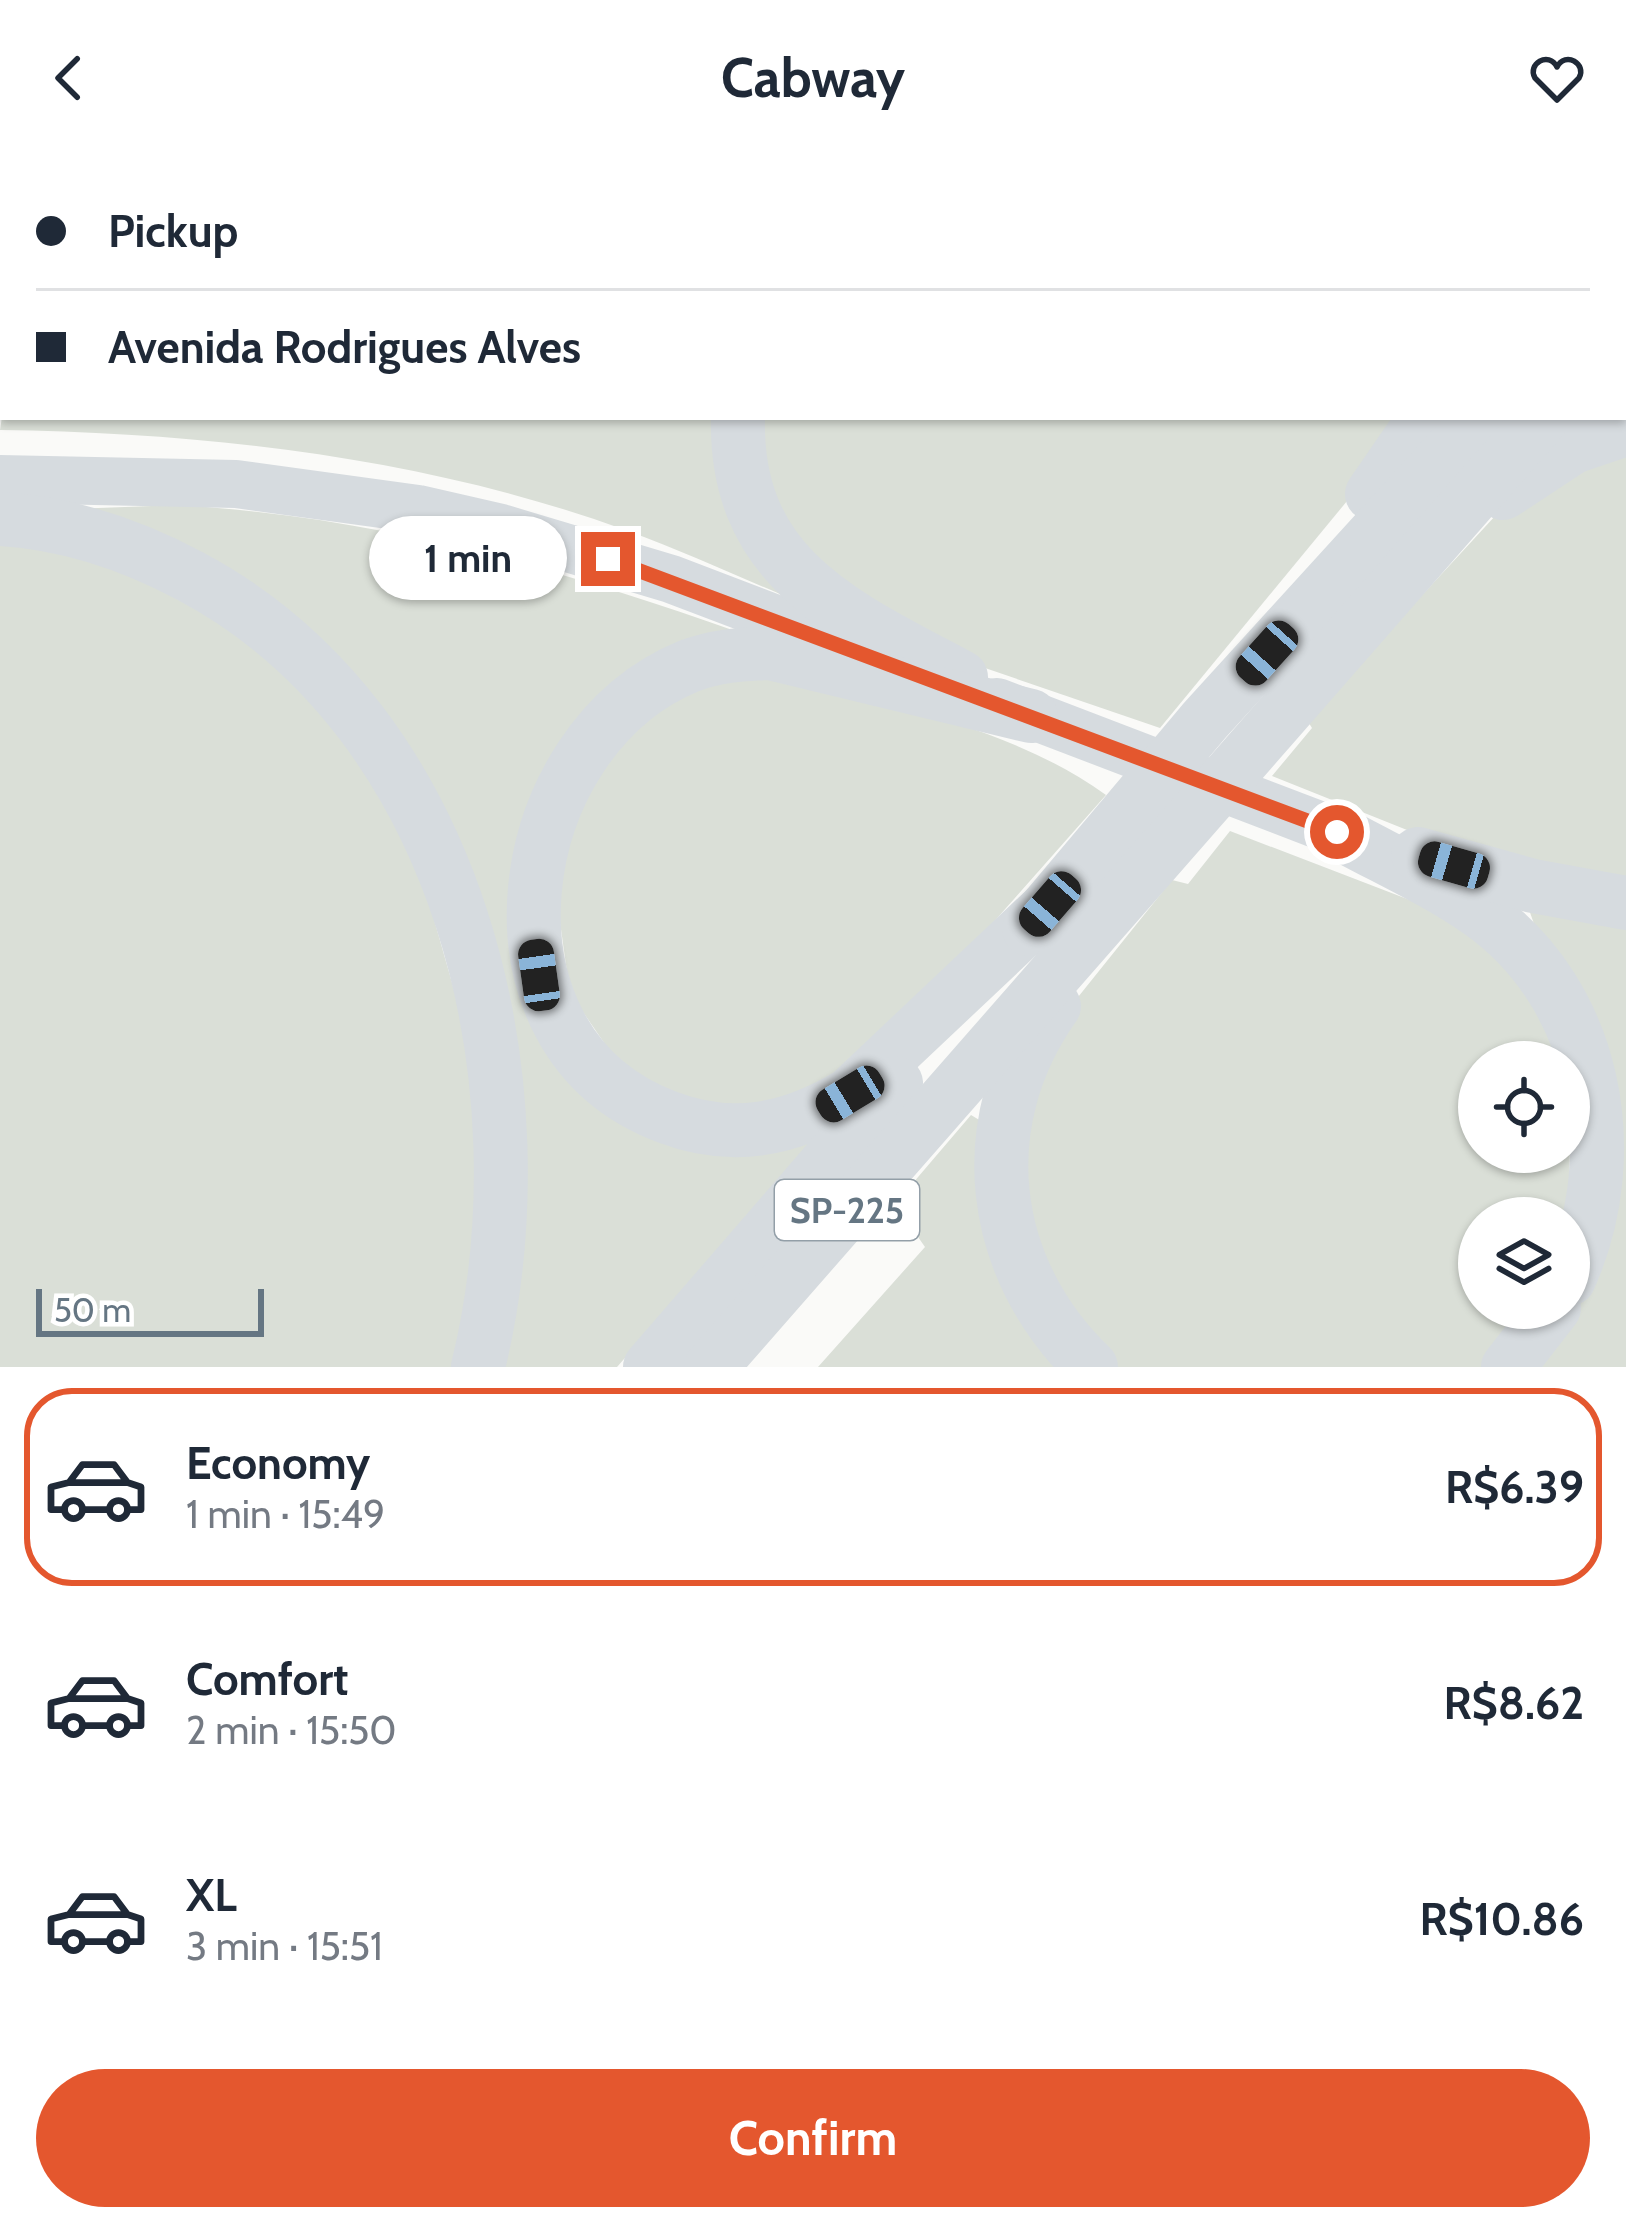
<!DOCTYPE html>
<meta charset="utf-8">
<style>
:root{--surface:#fff;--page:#f6f6f7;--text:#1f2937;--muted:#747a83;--line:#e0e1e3;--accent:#e4572e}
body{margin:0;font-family:Cabin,sans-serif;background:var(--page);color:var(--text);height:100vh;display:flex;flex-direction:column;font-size:45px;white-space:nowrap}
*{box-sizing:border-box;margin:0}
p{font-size:39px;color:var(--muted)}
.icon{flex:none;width:66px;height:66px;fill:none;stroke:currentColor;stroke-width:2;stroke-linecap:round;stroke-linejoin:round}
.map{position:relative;height:1211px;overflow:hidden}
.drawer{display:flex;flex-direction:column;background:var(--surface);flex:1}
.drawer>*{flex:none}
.top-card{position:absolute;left:0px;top:0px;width:1626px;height:264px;box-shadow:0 3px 9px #0004;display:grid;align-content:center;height:264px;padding:0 36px;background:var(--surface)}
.tools{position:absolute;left:1458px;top:885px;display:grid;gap:24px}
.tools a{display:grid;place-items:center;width:132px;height:132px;border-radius:50%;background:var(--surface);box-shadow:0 3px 9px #0004;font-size:60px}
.scale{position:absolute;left:36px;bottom:30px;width:228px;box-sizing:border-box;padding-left:12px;border:6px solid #657683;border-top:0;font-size:33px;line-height:42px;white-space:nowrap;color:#657683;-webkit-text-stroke:9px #fff;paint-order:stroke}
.end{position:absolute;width:54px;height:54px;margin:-27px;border:15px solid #e4572e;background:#fff;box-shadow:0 0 0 6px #fff}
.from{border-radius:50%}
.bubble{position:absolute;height:84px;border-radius:42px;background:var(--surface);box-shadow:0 3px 9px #0004;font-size:39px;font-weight:700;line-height:84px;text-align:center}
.car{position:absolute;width:36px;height:72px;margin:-36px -18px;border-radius:15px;box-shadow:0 0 9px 3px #0007;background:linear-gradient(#222 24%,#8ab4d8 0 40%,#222 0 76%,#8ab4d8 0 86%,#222 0)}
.top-card b{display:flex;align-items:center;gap:42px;height:114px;font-size:45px}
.top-card b+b{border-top:3px solid var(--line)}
.top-card i{width:30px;height:30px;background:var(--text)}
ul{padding:21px 0 0;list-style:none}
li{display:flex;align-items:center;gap:36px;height:198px;margin:0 24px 18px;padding:0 12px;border:6px solid transparent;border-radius:48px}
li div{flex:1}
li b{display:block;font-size:45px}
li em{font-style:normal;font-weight:700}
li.selected{border-color:var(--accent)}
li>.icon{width:108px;height:108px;stroke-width:1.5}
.cta{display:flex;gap:24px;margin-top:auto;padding:24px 36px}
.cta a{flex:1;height:138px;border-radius:72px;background:var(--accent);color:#fff;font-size:48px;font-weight:700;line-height:138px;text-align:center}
header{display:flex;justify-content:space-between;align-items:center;height:156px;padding:0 36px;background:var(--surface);font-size:54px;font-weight:700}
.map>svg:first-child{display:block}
.green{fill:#dadfd7;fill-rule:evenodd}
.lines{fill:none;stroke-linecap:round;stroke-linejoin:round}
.major{stroke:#d6dbdf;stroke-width:48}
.highway{stroke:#d6dbdf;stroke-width:54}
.route{stroke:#e4572e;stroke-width:15}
.labels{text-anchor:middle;stroke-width:12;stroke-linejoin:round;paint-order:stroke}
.shield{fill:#fff;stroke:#939fa8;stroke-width:3}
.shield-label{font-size:36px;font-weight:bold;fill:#657683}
</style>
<header><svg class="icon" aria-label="back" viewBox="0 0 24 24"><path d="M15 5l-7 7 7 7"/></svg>Cabway<svg class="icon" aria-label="heart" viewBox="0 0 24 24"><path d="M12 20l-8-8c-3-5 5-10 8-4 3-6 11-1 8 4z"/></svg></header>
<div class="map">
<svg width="1626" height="1211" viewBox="0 0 1626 1211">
<rect width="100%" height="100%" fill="#fafaf8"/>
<g class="green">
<path d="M3,254V261H722L757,403L780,438C730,417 680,394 628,375C429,302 211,277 0,274Z"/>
<polygon points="759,261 1407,261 1380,305 1160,572 985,512 828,425 773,343"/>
<polygon points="1626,287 1626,732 1427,682 1272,620 1312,572 1307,564 1496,359"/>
<path d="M178,349C377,361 550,410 738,476L681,488L645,505L609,535L554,607L560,903L812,989L617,1211H492L511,1063L394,582L45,354Z"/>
<polygon points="0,382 121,412 244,480 348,581 416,700 466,876 478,977 478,1069 455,1211 0,1211"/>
<path d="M743,519C864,542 1005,566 1106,639L869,907L802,947L694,952L622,913L570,837L557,745L572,664L616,592L673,541Z"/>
<path d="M1230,675L1454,761L1482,777L1571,892L1569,1062H1479V1152H1536L1488,1211H1114L1042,1119L1015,970L1054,871L1172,724L1188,728ZM1479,906H1569V996H1479Z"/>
<polygon points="1526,745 1626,767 1626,1211 1531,1211 1602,1083 1540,785"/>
<polygon points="971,959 986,968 1066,1211 818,1211 925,1091 895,1048"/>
</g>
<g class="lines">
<g class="major">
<polyline points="0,323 236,328 418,353 501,372 671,423 892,507"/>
<polyline points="997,546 1337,676"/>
</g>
<g class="highway">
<polyline points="1322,0 1327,3"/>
<polyline points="795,3 806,0"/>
<polyline points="1078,3 1087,0"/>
<polyline points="1623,102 1626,99"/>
<polyline points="1623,171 1626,167"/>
<polyline points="0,235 3,234"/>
<path d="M738,261C734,413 845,459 961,521"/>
<polyline points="1503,337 1573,291 1626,273"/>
<polyline points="1372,338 1425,261"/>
<path d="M0,363C68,367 130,388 190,420C462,564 547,929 478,1211"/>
<path d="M1031,560L770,497C742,498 715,500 689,510C508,584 466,886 667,961C732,986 791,974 850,938L1050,749"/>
<path d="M1337,676C1384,702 1436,725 1480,756C1596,838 1626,997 1569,1123"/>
<polyline points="1418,698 1533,730 1626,747"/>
<polyline points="1029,773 1205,564 1481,261"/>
<path d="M1054,850C971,967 988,1112 1091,1211"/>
<polyline points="650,1211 896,927"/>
<polyline points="711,1211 1543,261"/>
<polyline points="1508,1211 1554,1152"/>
</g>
</g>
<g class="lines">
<polyline class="route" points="608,403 1337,676"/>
</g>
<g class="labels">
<rect class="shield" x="775" y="1024" width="144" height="60" rx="9"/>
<g class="shield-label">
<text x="847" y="1067">SP-225</text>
</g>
</g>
</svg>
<div class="tools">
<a><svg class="icon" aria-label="locate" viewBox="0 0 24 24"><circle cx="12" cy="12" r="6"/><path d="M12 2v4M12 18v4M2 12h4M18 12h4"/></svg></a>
<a><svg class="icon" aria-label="layers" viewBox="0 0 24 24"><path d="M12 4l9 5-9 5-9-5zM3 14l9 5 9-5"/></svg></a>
</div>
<div class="scale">50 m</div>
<i class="end from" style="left:1337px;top:676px"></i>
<i class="end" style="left:608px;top:403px"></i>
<div class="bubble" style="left:369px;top:360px;width:198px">1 min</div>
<i class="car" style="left:1267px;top:497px;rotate:222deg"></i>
<i class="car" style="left:1454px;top:709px;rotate:286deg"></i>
<i class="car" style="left:1050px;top:748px;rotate:221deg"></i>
<i class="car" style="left:539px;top:819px;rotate:352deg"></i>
<i class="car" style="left:850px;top:938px;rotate:239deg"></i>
<div class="top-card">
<b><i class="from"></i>Pickup</b>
<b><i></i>Avenida Rodrigues Alves</b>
</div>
</div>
<section class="drawer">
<ul>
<li class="selected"><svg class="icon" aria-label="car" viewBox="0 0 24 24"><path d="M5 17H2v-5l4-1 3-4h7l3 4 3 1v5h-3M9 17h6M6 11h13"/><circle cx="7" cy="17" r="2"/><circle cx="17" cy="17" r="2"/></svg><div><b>Economy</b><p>1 min · 15:49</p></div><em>R$6.39</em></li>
<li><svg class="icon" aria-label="car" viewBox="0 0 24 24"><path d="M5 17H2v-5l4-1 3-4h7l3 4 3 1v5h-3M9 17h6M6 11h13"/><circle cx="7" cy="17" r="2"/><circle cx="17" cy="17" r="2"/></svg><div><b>Comfort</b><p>2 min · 15:50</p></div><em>R$8.62</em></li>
<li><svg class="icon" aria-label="car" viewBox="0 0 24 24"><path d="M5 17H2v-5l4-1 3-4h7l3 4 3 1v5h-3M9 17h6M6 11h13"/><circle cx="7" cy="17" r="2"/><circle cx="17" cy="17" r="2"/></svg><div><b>XL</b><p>3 min · 15:51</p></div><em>R$10.86</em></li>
</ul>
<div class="cta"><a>Confirm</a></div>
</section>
